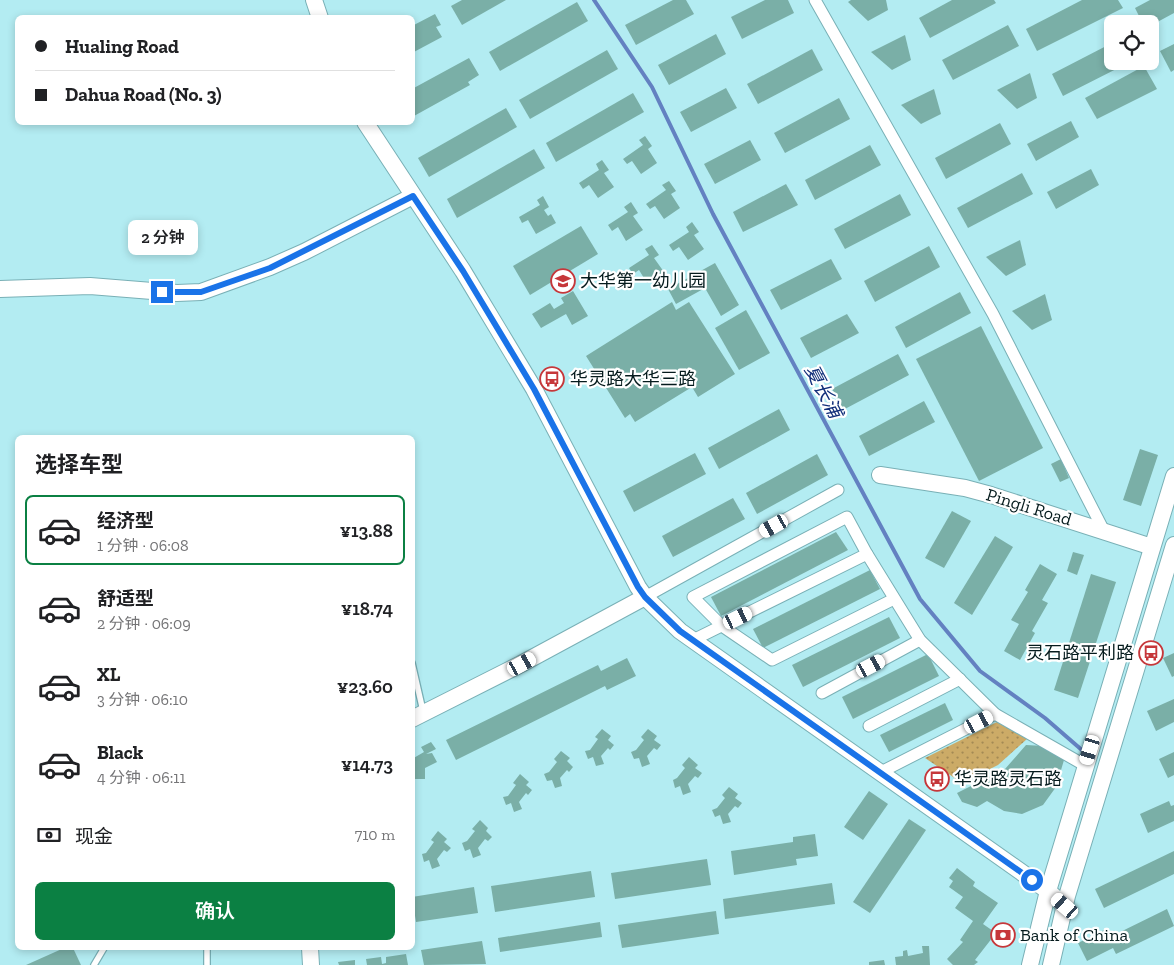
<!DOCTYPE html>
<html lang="zh">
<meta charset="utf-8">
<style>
:root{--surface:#fff;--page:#f2f2f2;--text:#202124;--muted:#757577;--line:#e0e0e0;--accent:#0b8043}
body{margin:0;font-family:"Zilla Slab","Noto Sans SC",serif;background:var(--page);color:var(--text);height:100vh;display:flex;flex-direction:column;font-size:19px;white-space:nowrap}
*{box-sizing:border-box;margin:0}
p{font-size:16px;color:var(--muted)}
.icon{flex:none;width:28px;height:28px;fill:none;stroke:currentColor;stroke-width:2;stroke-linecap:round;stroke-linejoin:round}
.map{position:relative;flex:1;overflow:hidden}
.sheet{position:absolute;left:15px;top:435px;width:400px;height:515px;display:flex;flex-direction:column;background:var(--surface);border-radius:8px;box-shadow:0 2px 8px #0003}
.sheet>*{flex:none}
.banner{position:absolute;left:15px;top:15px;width:400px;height:110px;border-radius:8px;box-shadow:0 2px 8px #0003;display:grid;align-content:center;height:110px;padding:0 20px;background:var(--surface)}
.fabs{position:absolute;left:1104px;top:15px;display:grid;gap:10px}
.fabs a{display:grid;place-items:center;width:55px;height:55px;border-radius:8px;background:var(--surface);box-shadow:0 2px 8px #0003;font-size:25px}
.end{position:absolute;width:22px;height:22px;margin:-11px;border:6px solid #1a73e8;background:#fff;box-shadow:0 0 0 2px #fff}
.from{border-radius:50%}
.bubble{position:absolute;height:35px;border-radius:8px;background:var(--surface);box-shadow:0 2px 8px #0003;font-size:16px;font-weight:600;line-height:35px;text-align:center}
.car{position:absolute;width:15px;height:30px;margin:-15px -8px;border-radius:6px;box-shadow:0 0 4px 1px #0007;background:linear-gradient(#fff 24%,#345 0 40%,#fff 0 76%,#345 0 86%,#fff 0)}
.banner b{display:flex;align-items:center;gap:18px;height:48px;font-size:19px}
.banner b+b{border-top:1px solid var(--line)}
.banner i{width:12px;height:12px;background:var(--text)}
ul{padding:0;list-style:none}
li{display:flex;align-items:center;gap:15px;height:70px;margin:0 10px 8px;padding:0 10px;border:2px solid transparent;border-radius:8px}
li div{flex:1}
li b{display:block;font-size:19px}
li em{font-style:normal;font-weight:600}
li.selected{border-color:var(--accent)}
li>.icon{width:45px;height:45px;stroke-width:1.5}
h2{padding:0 20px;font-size:22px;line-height:60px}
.pay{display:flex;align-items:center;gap:12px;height:55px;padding:0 20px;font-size:19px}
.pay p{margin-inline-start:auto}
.cta{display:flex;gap:10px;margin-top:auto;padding:10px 20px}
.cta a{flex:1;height:58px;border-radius:8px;background:var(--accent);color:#fff;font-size:20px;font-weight:600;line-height:58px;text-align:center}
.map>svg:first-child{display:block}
.green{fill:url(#green-dots)}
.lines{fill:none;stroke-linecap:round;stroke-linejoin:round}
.stream{stroke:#6381c1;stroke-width:4}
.building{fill:#7aafa7}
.lane-casing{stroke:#79b0b6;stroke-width:8}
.street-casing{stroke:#79b0b6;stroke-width:13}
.secondary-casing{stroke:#79b0b6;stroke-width:18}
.lane{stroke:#fff;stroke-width:5.5}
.street{stroke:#fff;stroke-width:11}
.secondary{stroke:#fff;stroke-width:16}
.route{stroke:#1a73e8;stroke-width:6}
.labels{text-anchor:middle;stroke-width:4.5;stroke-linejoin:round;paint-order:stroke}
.poi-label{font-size:18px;fill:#051b1d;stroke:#fff;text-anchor:start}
.street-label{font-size:18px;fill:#051b1d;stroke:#fff}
.water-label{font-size:19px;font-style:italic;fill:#122f7a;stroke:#fff}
</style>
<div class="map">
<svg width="1174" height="965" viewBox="0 0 1174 965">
<defs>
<pattern id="green-dots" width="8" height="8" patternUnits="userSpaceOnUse" patternTransform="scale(1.25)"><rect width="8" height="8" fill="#ccab67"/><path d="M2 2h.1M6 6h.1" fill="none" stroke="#a48a54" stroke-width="1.8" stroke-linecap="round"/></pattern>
</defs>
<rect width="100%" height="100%" fill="#b3ecf2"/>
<polygon class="green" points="997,722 1027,739 998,765 962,783 925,758"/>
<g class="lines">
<polyline class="stream" points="594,0 652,87 713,214 920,599 980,671 1045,718 1083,751"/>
</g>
<g class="building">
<polygon points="462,0 506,0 462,25 451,6"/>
<polygon points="673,0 686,0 694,14 636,45 625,25"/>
<polygon points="765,0 788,0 794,13 742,39 731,17"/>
<polygon points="851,0 886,0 888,10 868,21 848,2"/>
<polygon points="952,0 994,0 996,3 930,38 919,18"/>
<polygon points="1082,0 1118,0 1123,8 1037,51 1026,29"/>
<polygon points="1150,0 1174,0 1174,13 1150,26 1150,24 1143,24 1135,8"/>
<polygon points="577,2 588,21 500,71 489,52"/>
<polygon points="435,14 441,25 436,27 442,37 412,53 412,26"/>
<polygon points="1008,25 1019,46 953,80 942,60"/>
<polygon points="716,34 726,54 669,85 658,65"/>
<polygon points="905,35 911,60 892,70 871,52"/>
<polygon points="1112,43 1112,61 1132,61 1063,96 1052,74"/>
<polygon points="1174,44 1174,70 1171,72 1160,51"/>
<polygon points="812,49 823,70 758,104 747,84"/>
<polygon points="607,50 618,69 530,119 519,100"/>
<polygon points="469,58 479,75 468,82 470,85 414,116 412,89"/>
<polygon points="1144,66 1157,89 1097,119 1085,98"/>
<polygon points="1030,73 1037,98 1017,109 997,90"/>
<polygon points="726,88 737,108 691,132 680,112"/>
<polygon points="934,89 941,114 921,124 901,105"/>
<polygon points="633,93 644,112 556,162 546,143"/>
<polygon points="839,98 850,119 785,153 774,133"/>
<polygon points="506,108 517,127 429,177 418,158"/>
<polygon points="1071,121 1079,137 1036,161 1027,144"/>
<polygon points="1000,123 1011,144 946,179 935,158"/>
<polygon points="645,136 652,146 648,149 657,163 641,174 632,161 627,164 623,159 643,145 639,140"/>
<polygon points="750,140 761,160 715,184 704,164"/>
<polygon points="870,145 881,165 815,200 805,180"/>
<polygon points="534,149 545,168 457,218 447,199"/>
<polygon points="602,160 609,170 604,173 614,187 598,198 589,185 583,189 579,183 599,170 596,164"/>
<polygon points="1091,169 1099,185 1056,209 1047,192"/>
<polygon points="1022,173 1033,194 968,228 957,208"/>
<polygon points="669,181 676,191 671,194 680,208 664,219 655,206 650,209 646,204 666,190 662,185"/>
<polygon points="786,184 798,205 743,232 733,212"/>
<polygon points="900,194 911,215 845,249 834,229"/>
<polygon points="543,196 549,207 544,210 548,216 551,214 556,223 536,234 528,220 522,223 519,217 540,205 537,200"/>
<polygon points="631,202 638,213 633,216 643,230 626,241 618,227 612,231 608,225 628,212 624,207"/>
<polygon points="692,222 699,232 694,235 704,249 688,260 679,247 673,251 669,245 689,232 686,227"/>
<polygon points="581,226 598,254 530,295 513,266"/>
<polygon points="1020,240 1026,265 1006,276 986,257"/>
<polygon points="652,245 659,255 654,258 664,272 647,283 639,270 633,274 629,268 649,255 645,249"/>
<polygon points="929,246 940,267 875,302 864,281"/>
<polygon points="831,259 842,279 781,310 770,290"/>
<polygon points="715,263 739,305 721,316 705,288 676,304 668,289"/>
<polygon points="573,291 588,316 572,325 566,314 541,328 532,314 550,303 554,309 564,303 561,298"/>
<polygon points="960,292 971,313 906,348 895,327"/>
<polygon points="1045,294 1052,320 1032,330 1012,311"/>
<polygon points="672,302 676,310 689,302 735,374 698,397 692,387 635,422 630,414 625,418 586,356"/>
<polygon points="746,310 770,353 739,370 715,328"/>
<polygon points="847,314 859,333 811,358 800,338"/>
<polygon points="981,326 1043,448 979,481 916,359"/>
<polygon points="898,354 909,375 843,410 832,389"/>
<polygon points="924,401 935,422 869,456 859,436"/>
<polygon points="779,409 790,430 719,469 708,448"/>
<polygon points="1140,449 1158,455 1141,506 1123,500"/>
<polygon points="695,453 706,474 634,512 623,491"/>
<polygon points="817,454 828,475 757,514 746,493"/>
<polygon points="1061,459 1069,478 1060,482 1051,464"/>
<polygon points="733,498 745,519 673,557 662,536"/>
<polygon points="952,511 971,521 944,568 925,558"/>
<polygon points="836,532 848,550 721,616 711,597"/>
<polygon points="995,536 1013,547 972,615 954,603"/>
<polygon points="1073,552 1084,555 1077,575 1067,571"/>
<polygon points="1040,564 1057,574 1042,600 1048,603 1032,631 1035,633 1020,660 1004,651 1019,624 1011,620 1028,592 1025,590"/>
<polygon points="870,570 880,589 763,648 753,629"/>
<polygon points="1091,574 1116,582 1078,698 1054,690"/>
<polygon points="889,617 900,638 803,687 792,665"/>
<polygon points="1174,653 1174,676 1172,677 1163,658"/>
<polygon points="928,654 939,676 853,719 842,697"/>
<polygon points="627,658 636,676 607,690 605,686 456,760 446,740 598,665 601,671"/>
<polygon points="1174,699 1174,722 1156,731 1147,711"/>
<polygon points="945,703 953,720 889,752 880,735"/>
<polygon points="602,729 611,736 608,740 614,745 610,750 608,748 601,756 604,764 596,766 593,757 588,759 585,751 590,750 598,739 595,737"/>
<polygon points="648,729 657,736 654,740 661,745 657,750 654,748 647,756 650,764 642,767 639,758 634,759 631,752 636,750 644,740 641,737"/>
<polygon points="431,742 436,749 426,754 432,753 437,762 425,768 425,779 413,779 412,759 424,752 421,747"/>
<polygon points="1026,745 1044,746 1064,760 1056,787 1043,805 1022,814 1004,811 987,801 977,807 962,802 957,793 1005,769"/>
<polygon points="561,751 570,758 567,761 573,767 569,772 567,770 560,778 562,786 555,788 552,780 547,781 544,774 549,772 557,762 554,759"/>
<polygon points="1174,752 1174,775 1168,778 1159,759"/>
<polygon points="689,757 698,765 695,768 702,773 698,778 695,776 688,784 691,792 683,795 680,786 675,788 673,780 677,778 685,768 682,765"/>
<polygon points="520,774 529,782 526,785 532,790 528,795 526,793 519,802 522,809 514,812 511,803 506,805 503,797 508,796 516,785 513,783"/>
<polygon points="729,787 738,794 735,798 742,803 738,808 735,806 728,814 731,822 723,824 720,815 715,817 712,810 717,808 725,798 722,795"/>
<polygon points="869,791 888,804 863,840 844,827"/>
<polygon points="1169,801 1171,806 1174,805 1174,821 1148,833 1140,814"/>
<polygon points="909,819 926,830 870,913 853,902"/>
<polygon points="480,820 488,828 486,831 492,837 488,841 485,839 478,848 481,855 473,858 470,849 465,851 462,843 467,841 475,831 472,829"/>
<polygon points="438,831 447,839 444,842 451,848 447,852 444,850 437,859 440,866 432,869 429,860 424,862 422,854 426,853 434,842 431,840"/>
<polygon points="815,834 818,856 796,859 797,865 734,875 731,851 793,842 793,837"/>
<polygon points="1174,851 1174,874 1104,908 1095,889"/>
<polygon points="707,859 711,885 615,899 611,873"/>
<polygon points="957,868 975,882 973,886 998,903 983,924 996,933 975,960 978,962 974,965 953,965 947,959 963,942 960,940 973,921 955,908 963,897 949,887 953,881 949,878"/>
<polygon points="591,871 595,897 495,912 491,886"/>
<polygon points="832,883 835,904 725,919 723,899"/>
<polygon points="474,887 478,913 416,922 412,897"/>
<polygon points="1167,909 1174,926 1116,954 1113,948 1087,961 1078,943 1106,929 1110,937"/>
<polygon points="716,911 719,934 622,948 618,925"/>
<polygon points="600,922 602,937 500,952 498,938"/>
<polygon points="482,941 486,964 424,965 421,950"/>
<polygon points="922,946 929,946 930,965 896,965 895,957 903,956 903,951 907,950 908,956 923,953"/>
<polygon points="64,948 73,948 81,965 26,965"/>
<polygon points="406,954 408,965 367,965 366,959 381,957 382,964 386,963 386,957"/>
<polygon points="355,960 355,965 339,965 338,962"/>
<polygon points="884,960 885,965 869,965 869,962"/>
</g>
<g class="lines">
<g class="lane-casing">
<g id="lane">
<polyline points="412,663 423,711"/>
<polyline points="207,948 207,965"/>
<polyline points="94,965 104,948"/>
</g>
</g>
<g class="street-casing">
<g id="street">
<polyline points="815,0 993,314 1104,531"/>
<polyline points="867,554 847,517 693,597 722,626 772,660 894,599"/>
<polyline points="645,597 838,490"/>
<polyline points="693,640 867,554 920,640 995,714 1086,766"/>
<polyline points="822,693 920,640"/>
<polyline points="869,726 960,679"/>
<polyline points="879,773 995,714"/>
</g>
</g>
<g class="secondary-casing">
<g id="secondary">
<polyline points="314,0 320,18"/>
<polyline points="365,122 463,271 534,389 638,587 645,597 680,631 1048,891 1065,906"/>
<polyline points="0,289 90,286 177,293 201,292 270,267 304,252 413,196"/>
<polyline points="880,475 965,488 991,495 1152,547"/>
<polyline points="412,719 521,664 645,597"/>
<polyline points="310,948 311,965"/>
<polyline points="1030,965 1048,891 1174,476"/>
<polyline points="1051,965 1067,896 1174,545"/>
</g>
</g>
<use href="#lane" class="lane"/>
<use href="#street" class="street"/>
<use href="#secondary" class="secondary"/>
</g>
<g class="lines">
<polyline class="route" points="162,292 201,292 270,268 413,196 463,271 534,389 638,587 645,597 680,631 1032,880"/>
</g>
<defs>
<g id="school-ring" transform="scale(1.25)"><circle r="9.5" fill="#fff" stroke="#c6373a" stroke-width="1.5"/><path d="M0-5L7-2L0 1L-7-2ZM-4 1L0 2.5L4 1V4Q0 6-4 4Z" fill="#c6373a"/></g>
<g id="bus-ring" transform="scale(1.25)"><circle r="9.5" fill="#fff" stroke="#c6373a" stroke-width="1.5"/><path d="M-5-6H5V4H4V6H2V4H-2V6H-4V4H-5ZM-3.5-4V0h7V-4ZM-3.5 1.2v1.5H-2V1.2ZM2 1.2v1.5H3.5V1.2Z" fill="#c6373a"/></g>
<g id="bank-ring" transform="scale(1.25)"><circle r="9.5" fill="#fff" stroke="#c6373a" stroke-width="1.5"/><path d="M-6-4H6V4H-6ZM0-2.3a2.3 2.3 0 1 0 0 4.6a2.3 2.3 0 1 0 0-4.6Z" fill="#c6373a"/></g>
</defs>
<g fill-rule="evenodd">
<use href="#school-ring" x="563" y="281"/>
<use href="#bus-ring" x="552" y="379"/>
<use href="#bus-ring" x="1151" y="653"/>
<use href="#bus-ring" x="937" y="779"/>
<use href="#bank-ring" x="1003" y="935"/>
</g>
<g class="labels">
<g class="poi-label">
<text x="580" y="287">大华第一幼儿园</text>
<text x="570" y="385">华灵路大华三路</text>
<text x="1134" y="659" text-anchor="end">灵石路平利路</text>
<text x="954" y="785">华灵路灵石路</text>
<text x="1020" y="941">Bank of China</text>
</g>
<g class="street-label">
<text transform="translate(1029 507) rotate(17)" y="6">Pingli Road</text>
</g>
<g class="water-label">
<text transform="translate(824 391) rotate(62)" y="7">夏长浦</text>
</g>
</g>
</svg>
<div class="fabs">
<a><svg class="icon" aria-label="locate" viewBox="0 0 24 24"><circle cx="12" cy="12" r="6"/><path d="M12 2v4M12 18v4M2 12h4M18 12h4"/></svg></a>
</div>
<i class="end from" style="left:1032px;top:880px"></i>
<i class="end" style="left:162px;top:292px"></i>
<div class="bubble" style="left:128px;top:220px;width:70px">2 分钟</div>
<i class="car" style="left:774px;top:526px;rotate:241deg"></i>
<i class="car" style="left:738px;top:618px;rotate:64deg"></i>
<i class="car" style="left:522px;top:664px;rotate:61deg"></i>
<i class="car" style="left:871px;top:666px;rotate:62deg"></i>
<i class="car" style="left:979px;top:722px;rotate:63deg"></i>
<i class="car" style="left:1090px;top:750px;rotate:197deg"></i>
<i class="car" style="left:1065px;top:906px;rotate:311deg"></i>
<div class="banner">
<b><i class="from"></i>Hualing Road</b>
<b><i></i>Dahua Road (No. 3)</b>
</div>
<section class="sheet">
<h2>选择车型</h2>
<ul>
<li class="selected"><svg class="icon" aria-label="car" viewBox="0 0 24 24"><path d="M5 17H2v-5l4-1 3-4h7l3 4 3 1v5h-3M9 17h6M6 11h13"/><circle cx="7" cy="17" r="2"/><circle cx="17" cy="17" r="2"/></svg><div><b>经济型</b><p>1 分钟 · 06:08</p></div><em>¥13.88</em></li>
<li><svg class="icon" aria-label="car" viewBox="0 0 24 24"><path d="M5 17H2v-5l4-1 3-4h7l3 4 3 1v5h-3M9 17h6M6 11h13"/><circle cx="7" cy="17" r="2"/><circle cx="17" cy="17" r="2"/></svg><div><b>舒适型</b><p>2 分钟 · 06:09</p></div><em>¥18.74</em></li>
<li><svg class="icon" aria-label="car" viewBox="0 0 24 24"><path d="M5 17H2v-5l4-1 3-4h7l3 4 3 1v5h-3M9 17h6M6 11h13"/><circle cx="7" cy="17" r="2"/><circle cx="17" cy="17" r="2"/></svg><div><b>XL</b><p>3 分钟 · 06:10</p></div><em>¥23.60</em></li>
<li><svg class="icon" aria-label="car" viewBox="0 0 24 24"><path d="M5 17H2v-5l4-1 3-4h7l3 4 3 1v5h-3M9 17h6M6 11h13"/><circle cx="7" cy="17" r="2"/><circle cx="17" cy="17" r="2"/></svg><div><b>Black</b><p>4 分钟 · 06:11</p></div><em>¥14.73</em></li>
</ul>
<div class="pay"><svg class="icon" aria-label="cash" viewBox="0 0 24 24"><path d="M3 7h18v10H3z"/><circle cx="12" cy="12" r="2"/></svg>现金<p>710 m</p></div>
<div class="cta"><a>确认</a></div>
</section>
</div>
